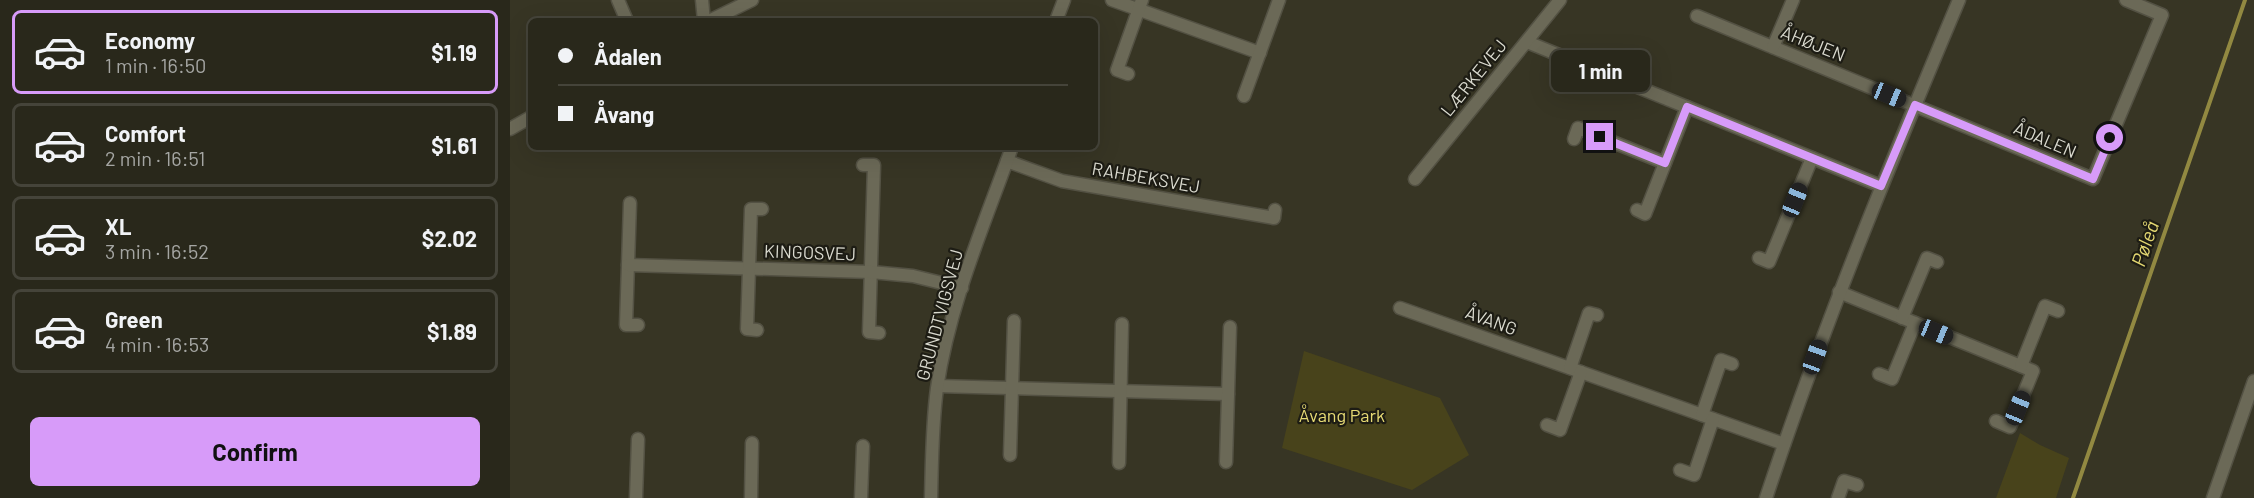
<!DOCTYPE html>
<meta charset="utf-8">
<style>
:root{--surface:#29281b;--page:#313024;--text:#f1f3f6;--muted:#a5a6a3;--line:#45443a;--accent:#d79bf9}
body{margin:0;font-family:Barlow,sans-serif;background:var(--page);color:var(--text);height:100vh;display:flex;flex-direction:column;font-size:22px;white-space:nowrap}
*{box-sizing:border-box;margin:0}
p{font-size:20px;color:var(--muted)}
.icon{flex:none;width:33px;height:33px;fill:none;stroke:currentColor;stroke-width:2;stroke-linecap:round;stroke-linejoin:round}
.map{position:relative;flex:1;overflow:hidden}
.panel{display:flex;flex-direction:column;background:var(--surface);width:510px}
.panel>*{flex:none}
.banner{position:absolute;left:18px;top:18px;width:570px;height:132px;border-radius:9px;box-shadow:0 6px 24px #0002,0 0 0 2px var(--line);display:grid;align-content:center;height:132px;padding:0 30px;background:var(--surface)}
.end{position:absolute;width:27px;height:27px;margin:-14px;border:8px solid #d79bf9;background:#111;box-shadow:0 0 0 3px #111}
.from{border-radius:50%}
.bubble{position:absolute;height:42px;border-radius:9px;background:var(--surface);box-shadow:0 6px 24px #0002,0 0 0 2px var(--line);font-size:20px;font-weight:700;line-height:42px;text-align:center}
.car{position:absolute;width:18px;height:36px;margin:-18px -9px;border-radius:8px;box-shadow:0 0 4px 2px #0007;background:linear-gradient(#222 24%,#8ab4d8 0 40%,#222 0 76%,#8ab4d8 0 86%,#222 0)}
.banner b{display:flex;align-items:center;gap:21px;height:57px;font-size:22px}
.banner b+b{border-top:2px solid var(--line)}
.banner i{width:15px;height:15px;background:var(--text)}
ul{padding:10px 0 0;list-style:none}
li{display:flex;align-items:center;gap:18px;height:84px;margin:0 12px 9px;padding:0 18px;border:3px solid var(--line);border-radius:9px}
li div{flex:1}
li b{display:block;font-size:22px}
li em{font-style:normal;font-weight:700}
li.current{border-color:var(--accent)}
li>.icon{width:54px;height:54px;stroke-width:1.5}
.primary-button{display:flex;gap:12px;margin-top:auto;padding:12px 30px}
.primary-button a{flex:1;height:69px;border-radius:9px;background:var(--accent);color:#111;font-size:24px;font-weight:700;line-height:69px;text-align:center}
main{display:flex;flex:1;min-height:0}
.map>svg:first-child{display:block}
.green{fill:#48431b}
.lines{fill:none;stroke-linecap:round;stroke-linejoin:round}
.stream{stroke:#928941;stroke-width:4}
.minor-casing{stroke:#535143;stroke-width:15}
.minor{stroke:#6b6957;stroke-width:12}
.route{stroke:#d79bf9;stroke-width:8}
.labels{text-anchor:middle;stroke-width:4.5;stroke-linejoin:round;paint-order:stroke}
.street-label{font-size:18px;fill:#dadacf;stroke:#1d1c14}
.park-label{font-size:18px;fill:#e6da74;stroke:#1d1c14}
.water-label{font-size:20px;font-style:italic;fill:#e3d771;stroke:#1d1c14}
</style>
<main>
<section class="panel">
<ul>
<li class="current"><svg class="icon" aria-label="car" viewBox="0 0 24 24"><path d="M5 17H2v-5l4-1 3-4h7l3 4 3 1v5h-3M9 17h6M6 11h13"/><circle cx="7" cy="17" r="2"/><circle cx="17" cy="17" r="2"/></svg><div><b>Economy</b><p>1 min · 16:50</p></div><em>$1.19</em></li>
<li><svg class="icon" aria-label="car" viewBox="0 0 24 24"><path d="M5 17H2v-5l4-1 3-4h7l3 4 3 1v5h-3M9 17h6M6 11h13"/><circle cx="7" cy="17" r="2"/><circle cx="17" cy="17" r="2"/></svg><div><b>Comfort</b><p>2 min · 16:51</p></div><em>$1.61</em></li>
<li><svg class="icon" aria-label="car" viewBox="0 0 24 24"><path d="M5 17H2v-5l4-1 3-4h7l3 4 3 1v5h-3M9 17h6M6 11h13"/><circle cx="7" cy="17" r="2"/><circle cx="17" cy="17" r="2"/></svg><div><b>XL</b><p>3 min · 16:52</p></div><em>$2.02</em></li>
<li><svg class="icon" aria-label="car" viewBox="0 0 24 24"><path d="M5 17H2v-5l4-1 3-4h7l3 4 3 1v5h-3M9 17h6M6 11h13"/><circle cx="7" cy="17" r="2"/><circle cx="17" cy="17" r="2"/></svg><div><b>Green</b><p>4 min · 16:53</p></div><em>$1.89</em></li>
</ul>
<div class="primary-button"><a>Confirm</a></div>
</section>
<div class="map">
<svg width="1744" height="498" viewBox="0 0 1744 498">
<rect width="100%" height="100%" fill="#373524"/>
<g class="green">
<polygon points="794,351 930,398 959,455 902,490 772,448"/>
<polygon points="1510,433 1530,445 1559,458 1546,498 1486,498"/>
</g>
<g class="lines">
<polyline class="stream" points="1563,498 1735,0"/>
<g class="minor-casing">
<g id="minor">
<polyline points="108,0 117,21"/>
<polyline points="192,0 194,21"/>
<polyline points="602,0 750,53"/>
<polyline points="1187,16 1583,179 1652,15 1616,0"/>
<polyline points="199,21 242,0"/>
<polyline points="546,21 554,0"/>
<polyline points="1017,42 1371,186"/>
<polyline points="1263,47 1283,0"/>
<polyline points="618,74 607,70 632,0"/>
<polyline points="734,96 769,0"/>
<polyline points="0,129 21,117"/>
<polyline points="1064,139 1068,128 1155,163"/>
<polyline points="497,161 552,181 764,218 765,210"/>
<polyline points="353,165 364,165 359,332 369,333"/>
<polyline points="905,179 1050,0"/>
<polyline points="120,203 116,325 128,325"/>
<polyline points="1127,210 1135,214 1177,107"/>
<polyline points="1249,258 1259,262 1302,158"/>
<polyline points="118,265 361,272 403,276 452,288"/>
<polyline points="1329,292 1523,371 1500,427 1486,421"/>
<polyline points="890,308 1274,444"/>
<polyline points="1392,318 1417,258 1427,262"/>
<polyline points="247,330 237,329 241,209 252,209"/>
<polyline points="1511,366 1535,306 1548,311"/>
<polyline points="1060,368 1079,313 1087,315"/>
<polyline points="1369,374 1382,379 1405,323"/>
<polyline points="428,386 718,394"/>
<polyline points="1192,415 1211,360 1222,364"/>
<polyline points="1037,425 1050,430 1071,372"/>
<polyline points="500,455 504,321"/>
<polyline points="716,462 720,327"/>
<polyline points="609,463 612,324"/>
<polyline points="1170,470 1184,475 1203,419"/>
<polyline points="126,498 128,439"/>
<polyline points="241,498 242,443"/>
<polyline points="351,498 353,446"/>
<path d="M421,498C422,461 422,425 427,388C439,305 474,225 502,147"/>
<path d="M1256,498C1312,329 1380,164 1449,0"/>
<polyline points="1328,498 1334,481 1347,485"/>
<polyline points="1703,498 1744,381"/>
</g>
</g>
<use href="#minor" class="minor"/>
</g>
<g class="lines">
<polyline class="route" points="1090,137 1155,163 1177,107 1371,186 1405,105 1583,179 1600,138"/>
</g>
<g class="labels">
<g class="street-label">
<text transform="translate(1303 44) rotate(22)" y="6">ÅHØJEN</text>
<text transform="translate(964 78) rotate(-51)" y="6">LÆRKEVEJ</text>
<text transform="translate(1535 140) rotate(23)" y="6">ÅDALEN</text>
<text transform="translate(636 178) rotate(10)" y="6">RAHBEKSVEJ</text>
<text transform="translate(300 253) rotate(2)" y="6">KINGOSVEJ</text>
<text transform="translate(430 315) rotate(-75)" y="6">GRUNDTVIGSVEJ</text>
<text transform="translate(981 321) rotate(20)" y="6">ÅVANG</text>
</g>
<g class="park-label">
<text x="832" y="422">Åvang Park</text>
</g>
<g class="water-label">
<text transform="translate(1635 244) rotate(-71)" y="7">Pøleå</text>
</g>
</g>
</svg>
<i class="end from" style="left:1600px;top:138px"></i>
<i class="end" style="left:1090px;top:137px"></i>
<div class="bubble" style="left:1041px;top:50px;width:99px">1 min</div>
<i class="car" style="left:1379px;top:95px;rotate:112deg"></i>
<i class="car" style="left:1285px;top:200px;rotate:22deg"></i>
<i class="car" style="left:1426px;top:332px;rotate:112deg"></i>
<i class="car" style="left:1305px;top:357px;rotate:20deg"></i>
<i class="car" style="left:1508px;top:408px;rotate:22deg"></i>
<div class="banner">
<b><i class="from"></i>Ådalen</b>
<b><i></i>Åvang</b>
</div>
</div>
</main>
